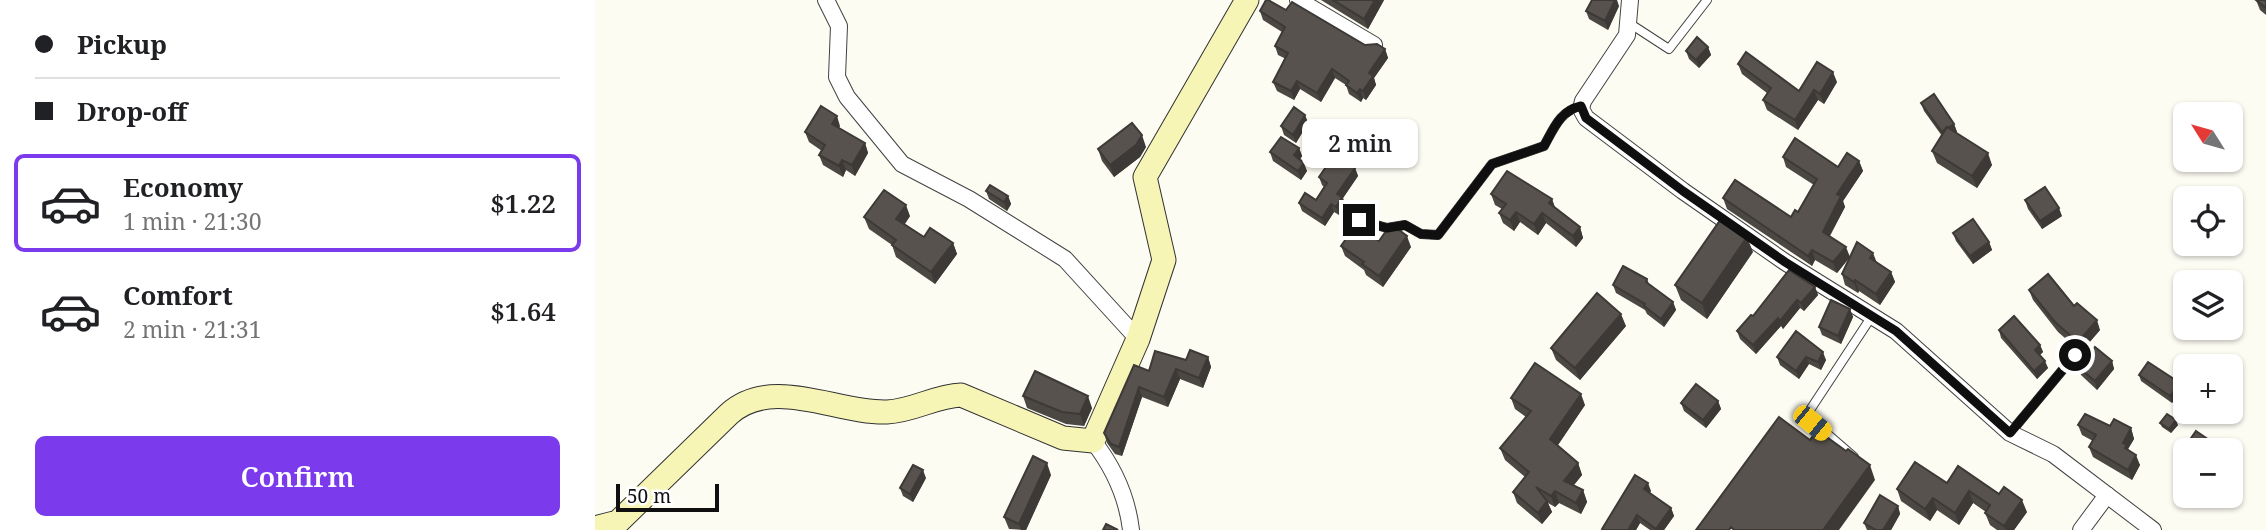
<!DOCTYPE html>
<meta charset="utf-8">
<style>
:root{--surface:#fff;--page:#f6f6f6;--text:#202124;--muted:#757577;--line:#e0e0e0;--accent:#7c3aed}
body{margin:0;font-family:"Noto Serif",serif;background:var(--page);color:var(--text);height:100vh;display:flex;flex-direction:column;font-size:26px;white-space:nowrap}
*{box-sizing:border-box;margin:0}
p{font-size:23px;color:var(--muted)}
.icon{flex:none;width:38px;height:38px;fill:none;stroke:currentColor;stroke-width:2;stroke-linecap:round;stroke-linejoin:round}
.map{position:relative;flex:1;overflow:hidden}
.panel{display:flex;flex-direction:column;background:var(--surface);width:595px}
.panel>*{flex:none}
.top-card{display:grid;align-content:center;height:154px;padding:0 35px;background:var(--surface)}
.needle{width:46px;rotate:307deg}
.buttons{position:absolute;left:1578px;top:102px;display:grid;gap:14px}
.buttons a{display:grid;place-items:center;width:70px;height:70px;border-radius:10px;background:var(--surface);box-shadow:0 2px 5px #0004;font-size:35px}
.scale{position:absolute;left:21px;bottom:18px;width:103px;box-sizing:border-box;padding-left:7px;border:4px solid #0f0f0f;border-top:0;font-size:19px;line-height:24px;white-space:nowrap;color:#0f0f0f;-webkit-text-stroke:5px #fff;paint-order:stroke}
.end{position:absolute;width:32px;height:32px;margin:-16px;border:9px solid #0f0f0f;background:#fff;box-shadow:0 0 0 4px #fff}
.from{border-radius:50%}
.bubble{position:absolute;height:49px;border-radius:10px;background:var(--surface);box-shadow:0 2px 5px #0004;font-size:23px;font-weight:600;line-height:49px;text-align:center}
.car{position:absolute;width:21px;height:42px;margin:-21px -10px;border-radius:9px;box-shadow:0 0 5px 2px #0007;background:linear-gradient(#f5c518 24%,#345 0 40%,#f5c518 0 76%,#345 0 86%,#f5c518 0)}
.top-card b{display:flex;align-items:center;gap:24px;height:66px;font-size:26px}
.top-card b+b{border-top:2px solid var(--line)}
.top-card i{width:18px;height:18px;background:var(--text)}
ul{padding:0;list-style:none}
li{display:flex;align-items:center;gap:21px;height:98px;margin:0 14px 10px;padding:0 21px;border:4px solid transparent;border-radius:10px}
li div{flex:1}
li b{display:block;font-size:26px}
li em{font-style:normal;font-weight:600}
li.active{border-color:var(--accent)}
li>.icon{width:63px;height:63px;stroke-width:1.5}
.action{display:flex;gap:14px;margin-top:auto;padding:14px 35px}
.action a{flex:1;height:80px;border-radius:10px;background:var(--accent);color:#fff;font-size:28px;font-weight:600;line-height:80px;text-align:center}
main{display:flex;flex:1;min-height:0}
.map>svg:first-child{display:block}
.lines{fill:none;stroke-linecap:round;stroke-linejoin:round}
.lane-casing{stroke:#424242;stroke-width:10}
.street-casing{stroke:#424242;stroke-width:18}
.secondary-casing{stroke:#313131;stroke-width:25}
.lane{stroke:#fff;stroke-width:8}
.street{stroke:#fff;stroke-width:16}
.secondary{stroke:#f6f5b6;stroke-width:23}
.wall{fill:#4b4742}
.shaded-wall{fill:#3d3936}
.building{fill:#57524d;stroke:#3d3936;stroke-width:2}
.route{stroke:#0f0f0f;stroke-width:9}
</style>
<main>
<section class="panel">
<div class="top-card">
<b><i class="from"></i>Pickup</b>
<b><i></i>Drop-off</b>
</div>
<ul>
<li class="active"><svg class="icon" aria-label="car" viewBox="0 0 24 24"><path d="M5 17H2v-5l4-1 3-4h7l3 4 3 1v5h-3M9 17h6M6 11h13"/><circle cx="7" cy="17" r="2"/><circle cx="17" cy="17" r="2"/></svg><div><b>Economy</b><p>1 min · 21:30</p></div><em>$1.22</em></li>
<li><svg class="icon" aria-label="car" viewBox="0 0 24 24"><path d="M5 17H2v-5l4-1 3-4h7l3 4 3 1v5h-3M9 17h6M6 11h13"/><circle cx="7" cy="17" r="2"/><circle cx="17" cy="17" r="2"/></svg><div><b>Comfort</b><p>2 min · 21:31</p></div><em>$1.64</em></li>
</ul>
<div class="action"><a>Confirm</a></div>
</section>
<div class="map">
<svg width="1671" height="530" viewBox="0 0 1671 530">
<rect width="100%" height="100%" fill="#fdfcf3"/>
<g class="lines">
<g class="lane-casing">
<g id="lane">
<polyline points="1034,23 1074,49 1112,0"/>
<path d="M764,220L792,228L810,225L826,234L843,235L897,164L949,146C959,128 965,111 986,106"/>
<polyline points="1415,433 1480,355"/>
<polyline points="1259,457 1214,418 1215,410 1277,316"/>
</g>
</g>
<g class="street-casing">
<g id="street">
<polyline points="231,0 244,26 242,77 252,97 307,164 374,199 470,259 543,339"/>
<polyline points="703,0 779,45"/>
<polyline points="1035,0 1032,35 988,101 986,109 991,118 1088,191 1190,262 1301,331 1415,433 1458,454 1558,530"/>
<path d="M498,441C519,468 532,496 536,530"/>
<polyline points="1486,530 1512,495"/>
</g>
</g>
<g class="secondary-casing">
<path id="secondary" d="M0,528L23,522L134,414C177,375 243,414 292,412C318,411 340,396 366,395L468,438L498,441L543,339L569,260L550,177L652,0"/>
</g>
<use href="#lane" class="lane"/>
<use href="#street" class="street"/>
<use href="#secondary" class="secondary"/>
</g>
<g class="wall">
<polygon points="726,0 789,0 773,29"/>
<polygon points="1661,0 1671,0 1671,15 1665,10"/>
<polygon points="1024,6 1013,30 994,19 991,11"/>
<polygon points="691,10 770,45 790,49 793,58 779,78 781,85 771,100 768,98 766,102 754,94 751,85 740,78 726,102 705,89 699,100 682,91 678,82 691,59 683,55 680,46 687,32 668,20 665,11"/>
<polygon points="1113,47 1116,55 1104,68 1094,59 1091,51"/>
<polygon points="1143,64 1204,91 1242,82 1229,104 1223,100 1203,130 1172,110 1168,100 1172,93 1147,74"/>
<polygon points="1326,103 1359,124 1362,132 1361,133 1397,165 1382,188 1342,163 1337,151 1347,136 1329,111"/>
<polygon points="710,115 713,123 701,143 689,135 686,126"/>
<polygon points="245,126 244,128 270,143 273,153 260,176 251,170 248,177 228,165 224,155 227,151 214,142 210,132"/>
<polygon points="551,147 545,157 519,177 507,161 503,149"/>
<polygon points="704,148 707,156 705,159 712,171 706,180 678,161 675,152"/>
<polygon points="1188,157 1243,167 1264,161 1268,171 1248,201 1250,207 1235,236 1255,257 1281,262 1296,272 1300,282 1285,305 1264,291 1263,293 1250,285 1247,274 1254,258 1242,273 1220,260 1217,266 1132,209 1128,198 1196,217 1203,212 1219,185 1191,167"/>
<polygon points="760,168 763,176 748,198 750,205 744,215 739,212 730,226 707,211 704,203 721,200 729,187 727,185 724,177"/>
<polygon points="391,191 413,196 416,204 412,211 394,199"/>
<polygon points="896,194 957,199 960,209 985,227 988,238 981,247 951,223 943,235 925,222 919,231 908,223 904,213 907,209 900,205"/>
<polygon points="1430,200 1467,216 1447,229 1433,209"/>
<polygon points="315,216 310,224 329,237 358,243 362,254 340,284 301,257 297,245 274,229 269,217"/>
<polygon points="1358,233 1394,242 1397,250 1378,264 1361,241"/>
<polygon points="784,241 816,247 788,287 771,275 769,270 750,256 746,246"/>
<polygon points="1158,252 1112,319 1086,300 1080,285"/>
<polygon points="1052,279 1054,284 1078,302 1081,310 1069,327 1052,314 1050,310 1021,293 1018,285"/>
<polygon points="1220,287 1223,295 1209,311 1205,308 1188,329 1186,326 1161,354 1145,339 1142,331 1158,316"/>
<polygon points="1434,290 1505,330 1486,352 1463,332 1438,300"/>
<polygon points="1255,309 1258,317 1246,344 1227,335 1224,327"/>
<polygon points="1031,326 985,380 961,360 956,348"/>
<polygon points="1404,330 1445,345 1448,352 1445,355 1453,368 1442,379 1406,338"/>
<polygon points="1201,331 1231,360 1226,370 1214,364 1204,379 1185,365 1182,357"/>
<polygon points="613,357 616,367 608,388 585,379 573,407 547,397 527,456 520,454 512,443 509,433 554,371 591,360"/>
<polygon points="1517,361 1519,369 1502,390 1486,375 1483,367"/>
<polygon points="1544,375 1587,389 1577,403 1546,381"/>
<polygon points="428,396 497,408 489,426 471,424 432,408"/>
<polygon points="916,398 990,405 962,446 983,463 987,475 979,485 988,490 992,502 986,514 964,503 960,507 953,503 957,512 947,524 922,503 918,492 930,477 910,460 905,448 931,417 920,409"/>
<polygon points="1123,401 1126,409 1111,428 1089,411 1086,403"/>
<polygon points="1565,423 1583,425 1576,433 1567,427"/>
<polygon points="1483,425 1515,426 1536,428 1539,439 1533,449 1545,465 1537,480 1498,457 1494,447 1498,441 1487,435"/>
<polygon points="456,475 431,530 414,529 409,517"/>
<polygon points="331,478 318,502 308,496 305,488"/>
<polygon points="1352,483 1432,512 1419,530 1402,530 1395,525 1390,513 1391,512 1378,503 1364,525 1342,510 1335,521 1306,501 1302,489"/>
<polygon points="1056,491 1055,493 1076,508 1079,516 1069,530 1055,530 1045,523 1041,530 1008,530 1007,529"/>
<polygon points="1303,506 1305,514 1296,530 1272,530 1269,523"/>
</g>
<g class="shaded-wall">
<polygon points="780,0 789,0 773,29 769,19"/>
<polygon points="1020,0 1022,0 1024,6 1013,30 1010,21"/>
<polygon points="1113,47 1116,55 1104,68 1101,60"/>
<polygon points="790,49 793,58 779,78 781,85 771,100 768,91 774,73"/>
<polygon points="737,69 740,78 726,102 722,93"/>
<polygon points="1238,72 1242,82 1229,104 1225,94"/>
<polygon points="702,81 705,89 699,100 696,91"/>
<polygon points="765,89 768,98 766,102 762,93"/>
<polygon points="1219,90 1223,100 1203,130 1200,120"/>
<polygon points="710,115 713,123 701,143 698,135"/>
<polygon points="242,116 245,126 240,134 237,124"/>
<polygon points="1359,124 1362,132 1350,140 1347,132"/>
<polygon points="547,135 551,147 545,157 519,177 515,165"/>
<polygon points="270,143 273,153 260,176 257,165"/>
<polygon points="704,148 707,156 702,164 699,155"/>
<polygon points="1393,153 1397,165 1382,188 1377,176"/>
<polygon points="247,160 251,170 248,177 244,166"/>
<polygon points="1264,161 1268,171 1248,201 1250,207 1231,242 1228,232 1242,194"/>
<polygon points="709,163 712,171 706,180 703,171"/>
<polygon points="760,168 763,176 748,198 750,205 744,215 741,207 742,194"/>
<polygon points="413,196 416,204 412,211 409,202"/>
<polygon points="957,199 961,210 954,203"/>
<polygon points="736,204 739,212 730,226 727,218"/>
<polygon points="311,205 315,216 305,230 301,219"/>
<polygon points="1464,208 1467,216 1447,229 1445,221"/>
<polygon points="921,212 925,222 919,231 915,220"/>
<polygon points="947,213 951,223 943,235 939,224"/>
<polygon points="985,227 988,238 981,247 978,236"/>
<polygon points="812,236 816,247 788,287 784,276"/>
<polygon points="1152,237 1158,252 1112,319 1107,303"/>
<polygon points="1394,242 1397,250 1378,264 1375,256"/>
<polygon points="358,243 362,254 340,284 336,272"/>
<polygon points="1251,247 1255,257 1242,273 1238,262"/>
<polygon points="1217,250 1220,260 1217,266 1213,256"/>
<polygon points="1278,253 1282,263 1275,258"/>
<polygon points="1296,272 1300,282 1285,305 1281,294"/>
<polygon points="1260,280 1264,291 1263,293 1259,282"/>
<polygon points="1220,287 1223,295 1209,311 1206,303"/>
<polygon points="1202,300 1205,308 1188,329 1185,321"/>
<polygon points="1078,302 1081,310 1069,327 1066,319"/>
<polygon points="1255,309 1258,317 1246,344 1243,336"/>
<polygon points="1026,314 1031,326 985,380 980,368"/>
<polygon points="1183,318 1186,326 1161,354 1158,345"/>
<polygon points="1502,320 1505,330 1486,352 1483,342"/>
<polygon points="1445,345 1448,352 1442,357 1440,350"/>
<polygon points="1228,352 1231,360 1226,370 1223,362"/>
<polygon points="613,357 616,367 608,388 604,378"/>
<polygon points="1211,357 1214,364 1204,379 1201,371"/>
<polygon points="1450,361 1453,368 1442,379 1439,371"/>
<polygon points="1517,361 1519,369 1502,390 1500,381"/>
<polygon points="581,369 585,379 573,407 569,397"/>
<polygon points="1585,383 1587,389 1577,403 1575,396"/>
<polygon points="544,387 547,397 527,456 524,447"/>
<polygon points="986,394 990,405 959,451 955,439"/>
<polygon points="493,396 497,408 489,426 485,414"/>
<polygon points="1123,401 1126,409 1111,428 1108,420"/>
<polygon points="1581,420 1583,425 1576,433 1574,429"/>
<polygon points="1536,428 1539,439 1533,449 1536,455 1534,459 1528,443"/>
<polygon points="1617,442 1619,450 1611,450"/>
<polygon points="1541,455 1545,465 1537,480 1533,470"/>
<polygon points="452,463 456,475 431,530 426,530 424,524"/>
<polygon points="983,463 987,475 973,492 969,481"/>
<polygon points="1275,465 1280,480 1244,530 1228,530"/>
<polygon points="328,470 331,478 318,502 315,494"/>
<polygon points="1053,483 1056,491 1052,498 1049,489"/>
<polygon points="988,490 992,502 986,514 981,503"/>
<polygon points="960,491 964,503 960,507 956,496"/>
<polygon points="1374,491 1378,503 1364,525 1360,513"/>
<polygon points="1338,498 1342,510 1335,521 1330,509"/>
<polygon points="1427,500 1432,512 1419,530 1411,530 1409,526"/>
<polygon points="952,501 957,512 947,524 943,513"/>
<polygon points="1303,506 1305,514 1296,530 1288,530"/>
<polygon points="1076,508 1079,516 1069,530 1062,530 1061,529"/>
<polygon points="1042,515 1045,523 1041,530 1033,530"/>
</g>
<g class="building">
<polygon points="671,0 673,0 691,10 697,2 770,45 782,44 790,49 774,73 778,76 768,91 765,89 762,93 751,85 754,81 737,69 722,93 702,81 696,91 678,82 693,53 680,46 690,27 665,11"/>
<polygon points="738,0 780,0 769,19"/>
<polygon points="997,0 1020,0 1010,21 991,11"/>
<polygon points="1661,0 1671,0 1671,8"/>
<polygon points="1102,37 1113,47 1101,60 1091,51"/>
<polygon points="1151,52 1204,91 1222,62 1238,72 1225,94 1219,90 1200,120 1168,100 1176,88 1143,64"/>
<polygon points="1339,94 1359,124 1353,128 1352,127 1347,132 1326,103"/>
<polygon points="226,106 242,116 237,124 270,143 257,165 247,160 244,166 224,155 230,145 210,132"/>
<polygon points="699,107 710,115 698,135 686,126"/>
<polygon points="537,123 547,135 541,145 515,165 503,149"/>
<polygon points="1352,127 1393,153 1377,176 1337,151"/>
<polygon points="686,137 704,148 699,155 709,163 703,171 675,152"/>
<polygon points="1200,138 1243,167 1252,153 1264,161 1242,194 1246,196 1228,232 1251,247 1238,262 1217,250 1213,256 1128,198 1140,180 1196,217 1200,210 1203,212 1222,179 1188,157"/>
<polygon points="740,154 760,168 742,194 747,197 741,207 736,204 727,218 704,203 710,193 721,200 732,183 724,177"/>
<polygon points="912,171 957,199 954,203 985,227 978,236 947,213 939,224 921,212 915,220 904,213 911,204 896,194"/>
<polygon points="395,185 413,196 409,202 391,191"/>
<polygon points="1450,187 1464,208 1445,221 1430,200"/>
<polygon points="289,190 311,205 301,219 329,237 335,228 358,243 336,272 297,245 301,240 269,217"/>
<polygon points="1126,219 1152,237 1107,303 1080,285"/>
<polygon points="1378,219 1394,242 1375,256 1358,233"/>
<polygon points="796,224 812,236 784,276 767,264 769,262 746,246 760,226 784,241"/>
<polygon points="1262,242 1278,253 1275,258 1296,272 1281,294 1260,280 1259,282 1247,274"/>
<polygon points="1028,266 1052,279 1051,282 1078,302 1066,319 1049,306 1050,304 1018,285"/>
<polygon points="1194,270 1220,287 1206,303 1202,300 1185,321 1183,318 1158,345 1142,331 1156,315 1158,316"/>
<polygon points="1453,274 1479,306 1482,303 1502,320 1483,342 1460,322 1434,290"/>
<polygon points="1002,293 1026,314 980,368 956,348"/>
<polygon points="1236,300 1255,309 1243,336 1224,327"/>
<polygon points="1419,316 1445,345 1440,350 1450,361 1439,371 1404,330"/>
<polygon points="1201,331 1228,352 1223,362 1211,357 1201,371 1182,357"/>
<polygon points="1500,347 1517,361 1500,381 1483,367"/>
<polygon points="595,350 613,357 604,378 581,369 569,397 544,387 524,447 516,444 509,433 539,365 554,371 560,351 591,360"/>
<polygon points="1553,362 1585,383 1575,396 1544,375"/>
<polygon points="940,363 986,394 955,439 983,463 969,481 988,490 981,503 960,491 956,496 941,487 952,501 943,513 918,492 934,472 905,448 936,411 916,398"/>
<polygon points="440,371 493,396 485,414 467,412 428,396"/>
<polygon points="1101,384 1123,401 1108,420 1086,403"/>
<polygon points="1490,414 1515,426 1519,419 1536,428 1528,443 1532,445 1530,448 1541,455 1533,470 1494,447 1501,435 1483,425"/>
<polygon points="1572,414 1581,420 1574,429 1565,423"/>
<polygon points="1184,417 1215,440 1222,430 1251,451 1253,449 1275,465 1228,530 1139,530 1136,527 1134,530 1101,530"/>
<polygon points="1601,431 1617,442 1611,450 1601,450 1592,444"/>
<polygon points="438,456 452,463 424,524 409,517"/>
<polygon points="1320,462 1352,483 1363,466 1404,494 1409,487 1427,500 1409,526 1390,513 1395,505 1374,491 1360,513 1338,498 1330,509 1302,489"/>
<polygon points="318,465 328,470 315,494 305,488"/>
<polygon points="1040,475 1053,483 1049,489 1076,508 1061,529 1042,515 1033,530 1009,530 1007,529"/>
<polygon points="1285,495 1303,506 1288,530 1281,530 1269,523"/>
<polygon points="511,524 523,530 508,530"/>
</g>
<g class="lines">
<path class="route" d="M764,220L792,228L810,225L826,234L843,235L897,164L949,146C959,128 965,111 986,106L991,118L1088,191L1190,262L1301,331L1415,433L1480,355"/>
</g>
</svg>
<div class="buttons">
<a><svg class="needle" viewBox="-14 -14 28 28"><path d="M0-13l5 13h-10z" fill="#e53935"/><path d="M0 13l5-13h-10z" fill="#757577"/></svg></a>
<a><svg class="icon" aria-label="locate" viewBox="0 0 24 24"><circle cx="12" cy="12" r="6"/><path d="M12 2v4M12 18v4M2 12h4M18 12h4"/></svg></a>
<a><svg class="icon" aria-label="layers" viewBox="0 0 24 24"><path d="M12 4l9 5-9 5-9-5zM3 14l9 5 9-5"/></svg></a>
<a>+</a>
<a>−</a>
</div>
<div class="scale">50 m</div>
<i class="end from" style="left:1480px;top:355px"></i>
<i class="end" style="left:764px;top:220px"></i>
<div class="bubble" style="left:707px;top:119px;width:116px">2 min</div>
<i class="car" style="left:1217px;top:423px;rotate:129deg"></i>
</div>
</main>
